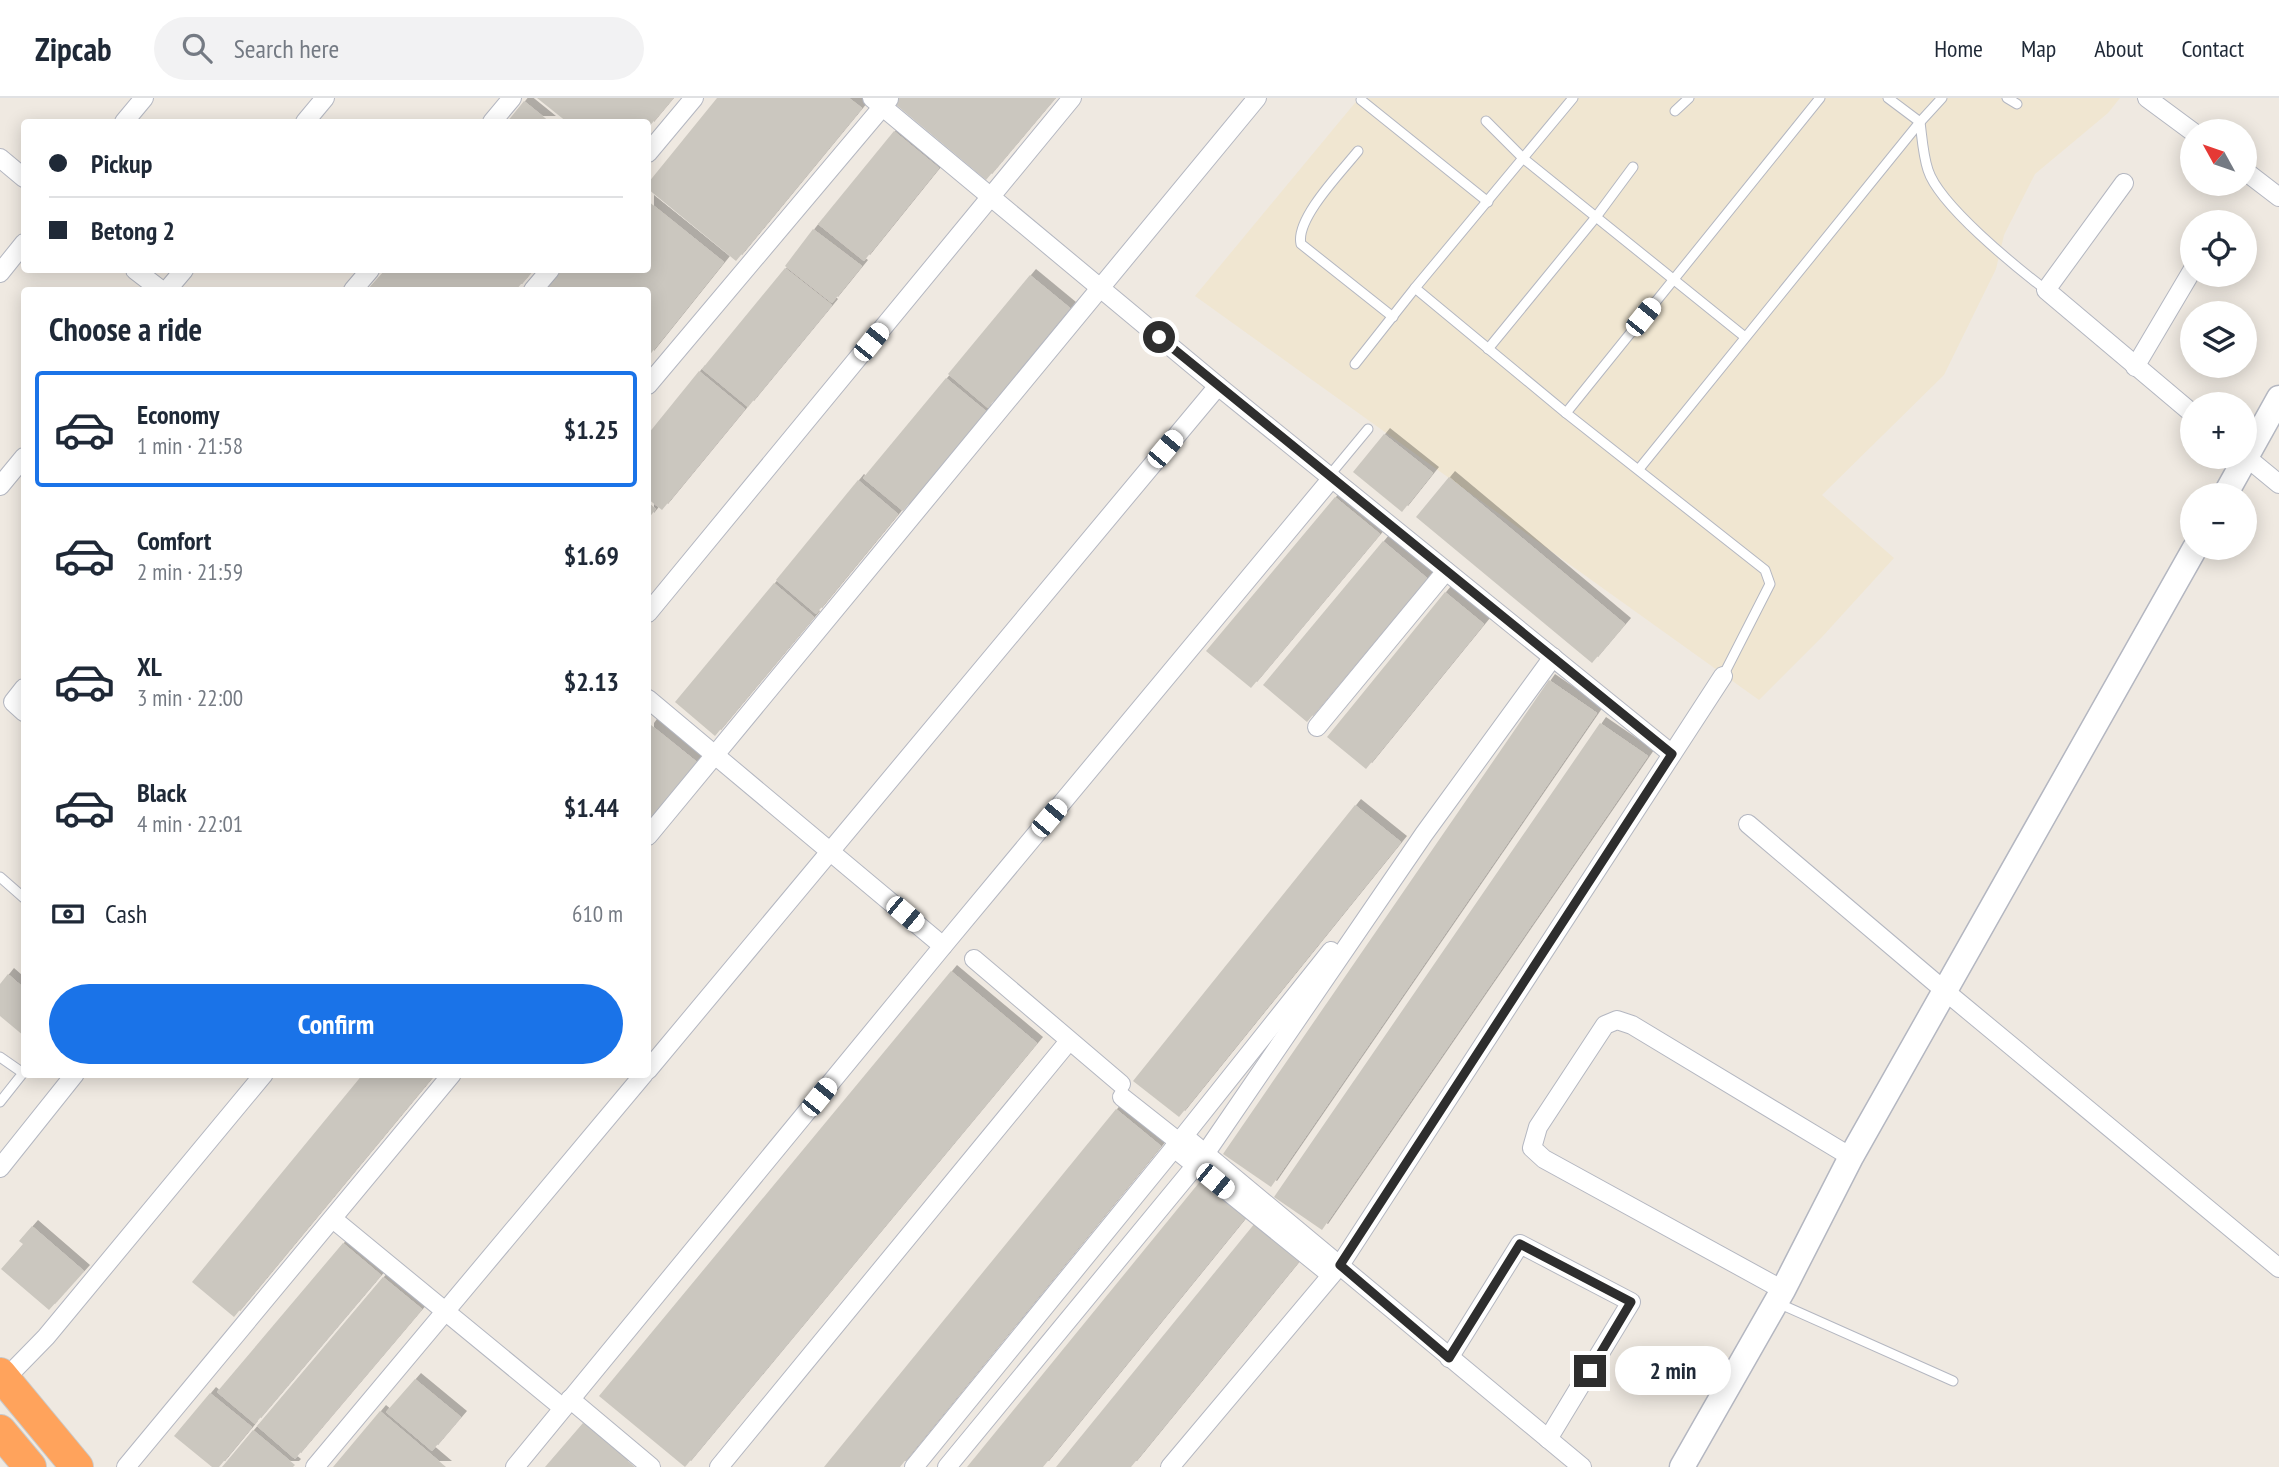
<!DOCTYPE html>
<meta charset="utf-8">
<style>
:root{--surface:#fff;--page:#f2f2f3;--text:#1f2937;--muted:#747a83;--line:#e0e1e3;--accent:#1a73e8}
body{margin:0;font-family:"PT Sans Narrow",sans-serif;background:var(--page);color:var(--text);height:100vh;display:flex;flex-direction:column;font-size:26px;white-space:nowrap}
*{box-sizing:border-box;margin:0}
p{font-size:23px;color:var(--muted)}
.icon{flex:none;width:38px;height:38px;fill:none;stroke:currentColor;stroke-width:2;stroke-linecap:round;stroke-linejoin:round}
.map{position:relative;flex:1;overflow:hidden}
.side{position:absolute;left:21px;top:189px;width:630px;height:791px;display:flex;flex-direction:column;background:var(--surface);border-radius:7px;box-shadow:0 4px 18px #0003}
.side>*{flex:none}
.hud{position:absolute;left:21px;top:21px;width:630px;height:154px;border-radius:7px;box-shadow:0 4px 18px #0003;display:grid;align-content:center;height:154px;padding:0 28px;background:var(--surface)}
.needle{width:46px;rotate:310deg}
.tools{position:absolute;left:2180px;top:21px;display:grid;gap:14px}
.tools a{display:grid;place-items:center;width:77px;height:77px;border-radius:50%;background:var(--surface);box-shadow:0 4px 18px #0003;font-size:35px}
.end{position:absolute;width:32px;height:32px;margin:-16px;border:9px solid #2e2e2e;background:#fff;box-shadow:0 0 0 4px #fff}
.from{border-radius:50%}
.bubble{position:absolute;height:49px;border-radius:24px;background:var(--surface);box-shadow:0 4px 18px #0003;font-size:23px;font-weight:600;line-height:49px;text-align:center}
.car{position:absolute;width:21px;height:42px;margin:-21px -10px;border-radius:9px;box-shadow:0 0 5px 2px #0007;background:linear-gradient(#fff 24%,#345 0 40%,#fff 0 76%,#345 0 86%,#fff 0)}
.hud b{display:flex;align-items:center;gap:24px;height:66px;font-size:26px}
.hud b+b{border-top:2px solid var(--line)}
.hud i{width:18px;height:18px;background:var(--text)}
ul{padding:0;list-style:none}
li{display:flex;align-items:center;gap:21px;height:116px;margin:0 14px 10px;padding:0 14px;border:4px solid transparent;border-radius:7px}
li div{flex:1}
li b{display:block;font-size:26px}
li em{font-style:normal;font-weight:600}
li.current{border-color:var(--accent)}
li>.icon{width:63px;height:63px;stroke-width:1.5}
h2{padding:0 28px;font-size:32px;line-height:84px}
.pay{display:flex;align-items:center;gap:18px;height:77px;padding:0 28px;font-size:26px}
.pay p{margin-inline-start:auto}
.primary-button{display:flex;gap:14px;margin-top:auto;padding:14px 28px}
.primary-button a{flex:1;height:80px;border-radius:42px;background:var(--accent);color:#fff;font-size:28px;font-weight:600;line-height:80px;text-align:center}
header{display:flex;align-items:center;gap:42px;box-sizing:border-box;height:98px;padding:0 35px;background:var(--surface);border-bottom:2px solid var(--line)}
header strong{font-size:33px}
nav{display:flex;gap:38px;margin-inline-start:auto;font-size:24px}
.search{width:490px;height:63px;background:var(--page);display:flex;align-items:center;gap:18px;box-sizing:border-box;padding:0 24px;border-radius:38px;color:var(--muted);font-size:26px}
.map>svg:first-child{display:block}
.education{fill:#f0e6d1}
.building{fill:#cbc7bf;filter:url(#shadow)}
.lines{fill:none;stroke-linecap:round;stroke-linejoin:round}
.lane-casing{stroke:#b4b7c1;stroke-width:11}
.street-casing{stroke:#b4b7c1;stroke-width:20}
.secondary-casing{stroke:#b4b7c1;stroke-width:27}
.highway-casing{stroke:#c9c9c9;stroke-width:34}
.lane{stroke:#fff;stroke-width:9}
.street{stroke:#fff;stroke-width:18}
.secondary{stroke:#fff;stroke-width:24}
.highway{stroke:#ffa35c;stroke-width:32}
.route{stroke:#2e2e2e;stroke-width:9}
</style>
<header>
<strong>Zipcab</strong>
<div class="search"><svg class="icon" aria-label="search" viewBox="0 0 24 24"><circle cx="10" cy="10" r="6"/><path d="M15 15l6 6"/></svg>Search here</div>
<nav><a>Home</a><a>Map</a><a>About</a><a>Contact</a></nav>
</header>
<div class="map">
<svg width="2279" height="1369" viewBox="0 0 2279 1369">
<defs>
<filter id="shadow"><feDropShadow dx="6" dy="-6" stdDeviation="0" flood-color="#0004"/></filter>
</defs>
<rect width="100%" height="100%" fill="#efe9e1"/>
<polygon class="education" points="1359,0 2120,0 2108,15 2035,76 2004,137 1996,171 1944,277 1822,397 1894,460 1822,539 1759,602 1195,198"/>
<g class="building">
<polygon points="537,0 673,0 648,30 648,24 567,24"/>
<polygon points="717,0 849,0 862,10 736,163 648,91 648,85"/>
<polygon points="898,0 1055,0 986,82 894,5"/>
<polygon points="524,3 550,24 507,24"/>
<polygon points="894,33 939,70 864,163 818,126"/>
<polygon points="648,103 724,164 648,259 648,192 544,192 560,172 648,172"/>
<polygon points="813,131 862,168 832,205 785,168"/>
<polygon points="785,170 832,207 748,309 702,271"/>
<polygon points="385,172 533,172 516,192 367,192"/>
<polygon points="1030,177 1070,210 988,310 948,276"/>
<polygon points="699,273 745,311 662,412 648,401 648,336"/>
<polygon points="946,280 986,313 903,413 863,380"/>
<polygon points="1384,336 1433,375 1402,414 1353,374"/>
<polygon points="1449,379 1625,526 1592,565 1416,419"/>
<polygon points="858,382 898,416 816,516 776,482"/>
<polygon points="1335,399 1380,436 1251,590 1206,553"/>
<polygon points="648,404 656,411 648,421"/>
<polygon points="1383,443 1427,480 1307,624 1263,587"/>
<polygon points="774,485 814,519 715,638 675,604"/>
<polygon points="1445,494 1484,526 1366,671 1327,639"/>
<polygon points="1549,582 1597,615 1271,1089 1223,1056"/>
<polygon points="1600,625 1648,658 1322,1132 1274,1099"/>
<polygon points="651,627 697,664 648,724 648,631"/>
<polygon points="1355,707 1401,744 1179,1019 1133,983"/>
<polygon points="951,873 1037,945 685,1369 599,1298"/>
<polygon points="8,876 24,890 24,938 0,918 0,886"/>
<polygon points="363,976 435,976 234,1219 192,1184"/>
<polygon points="1116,1011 1161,1048 900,1369 824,1369"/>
<polygon points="1202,1081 1247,1118 1043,1369 967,1369"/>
<polygon points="1255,1125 1300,1162 1131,1369 1056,1369"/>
<polygon points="32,1128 84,1173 49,1212 1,1171 23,1146 19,1143"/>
<polygon points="343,1145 381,1177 255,1326 217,1294"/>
<polygon points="383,1179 422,1211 295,1361 257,1328"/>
<polygon points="415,1281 461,1319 432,1353 386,1314"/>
<polygon points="210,1295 252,1329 219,1369 212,1369 174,1338"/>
<polygon points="380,1313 446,1369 333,1369"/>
<polygon points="583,1325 635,1369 545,1369"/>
<polygon points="253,1332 295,1367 293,1369 222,1369"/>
</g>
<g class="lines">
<g class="lane-casing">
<g id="lane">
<path d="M1888,0L1920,24C1922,39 1923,57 1928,72C1939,107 2016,169 2046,192"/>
<polyline points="2007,0 2017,6"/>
<polyline points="1361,2 1488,104"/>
<polyline points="1675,13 1689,0"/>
<polyline points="1486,23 1524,61 1745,239"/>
<path d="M1358,53C1342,73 1295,121 1301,146L1393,219"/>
<polyline points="1415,190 1566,315 1765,472 1770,486 1723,578"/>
<polyline points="1488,251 1596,119 1633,69"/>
<polyline points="1355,266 1415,190 1573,0"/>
<polyline points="1566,315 1820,0"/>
<polyline points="1639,371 1920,24 1942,0"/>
<polyline points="1329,378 1368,331"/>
<polyline points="0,779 24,800"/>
<polyline points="0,959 23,975 0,1004"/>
<polyline points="1778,1205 1953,1283"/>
</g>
</g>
<g class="street-casing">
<g id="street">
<polyline points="872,0 1218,288 1672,656"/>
<polyline points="2147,0 2193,34"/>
<polyline points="124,24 144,0"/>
<polyline points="305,24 325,0"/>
<polyline points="492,24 512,0"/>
<polyline points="648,55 694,0"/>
<polyline points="0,60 24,80"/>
<polyline points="2245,73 2279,99"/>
<polyline points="2124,85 2046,192 2193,316"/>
<polyline points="135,172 161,192"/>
<polyline points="0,175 24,145"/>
<polyline points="167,192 184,172"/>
<polyline points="353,192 370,172"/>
<polyline points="533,192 550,172"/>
<polyline points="2135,269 2193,171"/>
<polyline points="648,287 889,1"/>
<polyline points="2245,358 2279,386"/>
<polyline points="0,388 24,359"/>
<polyline points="648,515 1072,0"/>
<polyline points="24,590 13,604 24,614"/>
<polyline points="648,601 943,848"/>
<polyline points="1317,629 1446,473"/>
<polyline points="1748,726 1945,893 2279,1170"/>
<polyline points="648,738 1257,0"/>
<polyline points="974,861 1121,986"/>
<polyline points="648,972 1218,288"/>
<polyline points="1122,999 1179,1044"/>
<polyline points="1184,1038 1582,1369"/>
<polyline points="1174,1050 1331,1177"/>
<polyline points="0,1070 75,976"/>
<polyline points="333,1121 563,1310"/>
<polyline points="1783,1192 1544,1061 1532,1050 1538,1029 1605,927 1617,922 1632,927 1851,1059"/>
<polyline points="1449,1260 1520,1146 1631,1204 1548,1341"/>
<polyline points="4,1282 46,1239 264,976"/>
<polyline points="570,1301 651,1369"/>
<polyline points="126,1369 452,976"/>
<polyline points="315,1369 644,976"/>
<polyline points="515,1369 943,848 1332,380"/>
<polyline points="719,1369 1069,943"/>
<polyline points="914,1369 1179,1044 1331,853"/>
<polyline points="947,1369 1205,1056 1424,736 1553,559"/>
<polyline points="1170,1369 1340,1167 1723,578"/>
</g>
</g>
<g class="secondary-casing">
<g id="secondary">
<polyline points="2225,397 2279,300"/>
<polyline points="1682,1369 1783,1192 1851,1059 2195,450"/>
</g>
</g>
<g class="highway-casing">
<g id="highway">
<polyline points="0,1276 77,1369"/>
<polyline points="0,1333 30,1369"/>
</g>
</g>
<use href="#lane" class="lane"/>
<use href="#street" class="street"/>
<use href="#secondary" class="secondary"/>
<use href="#highway" class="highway"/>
</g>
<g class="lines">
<polyline class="route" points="1159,239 1672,656 1340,1167 1449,1260 1520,1146 1631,1204 1590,1273"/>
</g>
</svg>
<div class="tools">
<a><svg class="needle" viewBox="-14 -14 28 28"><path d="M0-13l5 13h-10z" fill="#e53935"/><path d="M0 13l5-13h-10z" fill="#747a83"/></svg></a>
<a><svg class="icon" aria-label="locate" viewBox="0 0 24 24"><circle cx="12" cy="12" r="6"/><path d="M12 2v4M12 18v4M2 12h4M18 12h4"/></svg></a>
<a><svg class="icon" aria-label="layers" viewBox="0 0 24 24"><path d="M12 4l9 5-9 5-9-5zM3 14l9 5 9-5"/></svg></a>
<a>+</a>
<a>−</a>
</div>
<i class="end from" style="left:1159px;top:239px"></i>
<i class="end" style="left:1590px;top:1273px"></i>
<div class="bubble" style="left:1615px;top:1248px;width:116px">2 min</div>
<i class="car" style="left:1643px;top:219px;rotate:39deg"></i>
<i class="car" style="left:871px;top:244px;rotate:39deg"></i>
<i class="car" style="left:1165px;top:351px;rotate:40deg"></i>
<i class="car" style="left:1049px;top:720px;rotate:40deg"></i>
<i class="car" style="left:905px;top:816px;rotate:130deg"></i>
<i class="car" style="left:819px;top:999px;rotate:39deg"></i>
<i class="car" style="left:1215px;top:1083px;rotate:129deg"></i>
<div class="hud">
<b><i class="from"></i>Pickup</b>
<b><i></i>Betong 2</b>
</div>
<section class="side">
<h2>Choose a ride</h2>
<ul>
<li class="current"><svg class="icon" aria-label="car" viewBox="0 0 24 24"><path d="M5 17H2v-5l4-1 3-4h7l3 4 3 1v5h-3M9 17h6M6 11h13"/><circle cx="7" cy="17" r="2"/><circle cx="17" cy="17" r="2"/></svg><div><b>Economy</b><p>1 min · 21:58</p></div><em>$1.25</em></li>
<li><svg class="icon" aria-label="car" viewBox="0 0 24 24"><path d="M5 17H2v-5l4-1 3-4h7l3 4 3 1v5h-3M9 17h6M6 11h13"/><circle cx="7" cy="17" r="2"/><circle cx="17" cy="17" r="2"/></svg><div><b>Comfort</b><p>2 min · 21:59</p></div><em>$1.69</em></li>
<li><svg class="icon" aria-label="car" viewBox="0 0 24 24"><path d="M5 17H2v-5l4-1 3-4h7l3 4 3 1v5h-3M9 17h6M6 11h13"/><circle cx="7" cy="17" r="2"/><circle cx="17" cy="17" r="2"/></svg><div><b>XL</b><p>3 min · 22:00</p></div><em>$2.13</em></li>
<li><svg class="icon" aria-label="car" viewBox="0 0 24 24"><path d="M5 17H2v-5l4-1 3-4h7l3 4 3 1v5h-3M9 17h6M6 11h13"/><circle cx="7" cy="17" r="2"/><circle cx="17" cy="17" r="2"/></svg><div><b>Black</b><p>4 min · 22:01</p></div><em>$1.44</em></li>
</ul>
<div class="pay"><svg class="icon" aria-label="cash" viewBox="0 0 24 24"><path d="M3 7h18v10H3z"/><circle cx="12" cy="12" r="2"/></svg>Cash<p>610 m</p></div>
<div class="primary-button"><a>Confirm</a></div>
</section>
</div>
